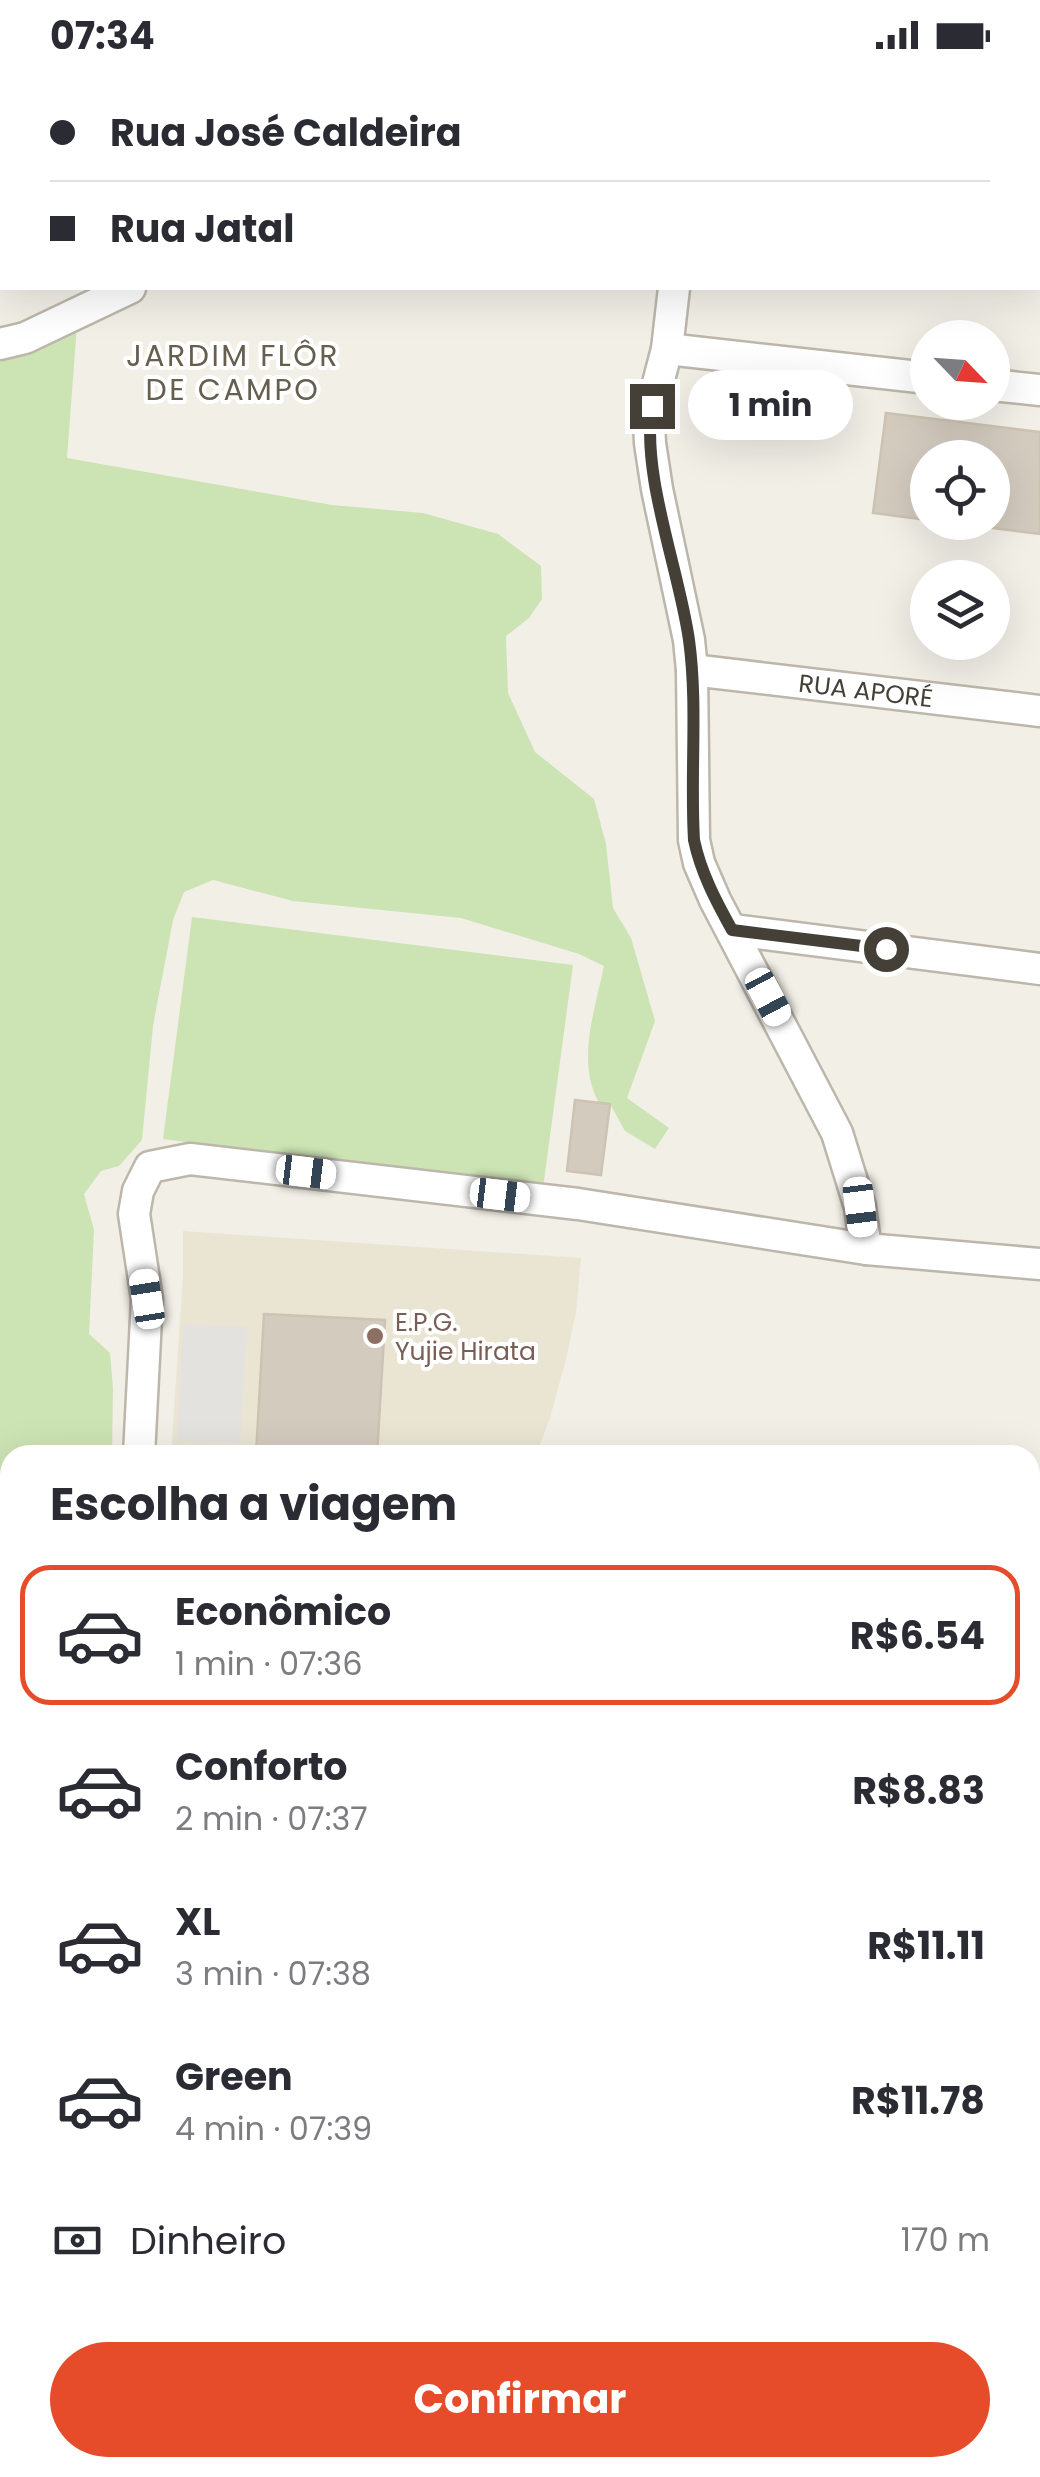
<!DOCTYPE html>
<html lang="pt">
<meta charset="utf-8">
<style>
:root{--surface:#fff;--page:#f7f7f7;--text:#2b2b33;--muted:#7c7c81;--line:#e1e1e2;--accent:#e64c2a}
body{margin:0;font-family:Poppins,sans-serif;background:var(--page);color:var(--text);height:100vh;display:flex;flex-direction:column;font-size:38px;white-space:nowrap}
*{box-sizing:border-box;margin:0}
p{font-size:32px;color:var(--muted)}
.icon{flex:none;width:55px;height:55px;fill:none;stroke:currentColor;stroke-width:2;stroke-linecap:round;stroke-linejoin:round}
.map{position:relative;flex:1;overflow:hidden}
.details{position:absolute;left:0px;top:1375px;width:1040px;height:1032px;display:flex;flex-direction:column;background:var(--surface);border-radius:30px 30px 0 0;box-shadow:0 10px 40px #0002}
.details>*{flex:none}
.guide{position:absolute;left:0px;top:0px;width:1040px;height:220px;box-shadow:0 10px 40px #0002;display:grid;align-content:center;height:220px;padding:0 50px;background:var(--surface)}
.needle{width:65px;rotate:115deg}
.fabs{position:absolute;left:910px;top:250px;display:grid;gap:20px}
.fabs a{display:grid;place-items:center;width:100px;height:100px;border-radius:50%;background:var(--surface);box-shadow:0 10px 40px #0002;font-size:50px}
.end{position:absolute;width:45px;height:45px;margin:-22px;border:12px solid #454037;background:#fff;box-shadow:0 0 0 5px #fff}
.from{border-radius:50%}
.bubble{position:absolute;height:70px;border-radius:35px;background:var(--surface);box-shadow:0 10px 40px #0002;font-size:32px;font-weight:700;line-height:70px;text-align:center}
.car{position:absolute;width:30px;height:60px;margin:-30px -15px;border-radius:12px;box-shadow:0 0 8px 2px #0007;background:linear-gradient(#fff 24%,#345 0 40%,#fff 0 76%,#345 0 86%,#fff 0)}
.guide b{display:flex;align-items:center;gap:35px;height:95px;font-size:38px}
.guide b+b{border-top:2px solid var(--line)}
.guide i{width:25px;height:25px;background:var(--text)}
ul{padding:0;list-style:none}
li{display:flex;align-items:center;gap:30px;height:140px;margin:0 20px 15px;padding:0 30px;border:5px solid transparent;border-radius:30px}
li div{flex:1}
li b{display:block;font-size:38px}
li em{font-style:normal;font-weight:700}
li.selected{border-color:var(--accent)}
li>.icon{width:90px;height:90px;stroke-width:1.5}
h2{padding:0 50px;font-size:45px;line-height:120px}
.pay{display:flex;align-items:center;gap:25px;height:110px;padding:0 50px;font-size:38px}
.pay p{margin-inline-start:auto}
.primary-button{display:flex;gap:20px;margin-top:auto;padding:20px 50px}
.primary-button a{flex:1;height:115px;border-radius:60px;background:var(--accent);color:#fff;font-size:40px;font-weight:700;line-height:115px;text-align:center}
.status{display:flex;justify-content:space-between;align-items:center;height:70px;padding:0 50px;background:var(--surface);direction:ltr}
.status svg{height:28px;fill:currentColor}
.map>svg:first-child{display:block}
.residential{fill:#e5e1d6}
.education{fill:#eae4d3}
.green{fill:#cce3b4}
.parking{fill:#e4e2df}
.building{fill:#d3cbbe;stroke:#cdc3b2;stroke-width:2.5}
.lines{fill:none;stroke-linecap:round;stroke-linejoin:round}
.lane-casing{stroke:#bdb7ab;stroke-width:20}
.street-casing{stroke:#bdb7ab;stroke-width:35}
.lane{stroke:#fff;stroke-width:15}
.street{stroke:#fff;stroke-width:30}
.route{stroke:#454037;stroke-width:12}
.education-dot{fill:#8d6e63;stroke:#fff;stroke-width:4}
.labels{text-anchor:middle;stroke-width:8;stroke-linejoin:round;paint-order:stroke}
.street-label{font-size:25px;fill:#454037;stroke:#fff}
.education-label{font-size:25px;fill:#785e54;stroke:#fff;text-anchor:start}
.quarter-label{font-size:30px;letter-spacing:2.5px;fill:#665e4f;stroke:#fff}
</style>
<div class="status"><b>07:34</b><svg viewBox="0 0 49 12"><path d="M0 12V9h3v3zM5 12V6h3v6zM10 12V3h3v9zM15 12V0h3v12zM26 1h20v11H26zM47 4h2v5h-2z"/></svg></div>
<div class="map">
<svg width="1040" height="2407" viewBox="0 0 1040 2407">
<rect width="100%" height="100%" fill="#f2efe7"/>
<polygon class="residential" points="0,1577 10,1578 10,2227 0,2227"/>
<polygon class="education" points="183,1161 581,1188 576,1242 566,1289 550,1348 536,1385 171,1385 183,1205"/>
<g class="green">
<path d="M77,255L67,388L332,435L423,443L498,464L541,496L542,529L529,548L506,566L508,623L535,682L594,729L606,774L613,838L631,868L655,951L627,1028L669,1058L655,1079L625,1061L610,1034L599,1033C576,991 595,940 604,896L579,884L461,848L293,831L213,810L184,822L173,850L153,956L142,1070L119,1096L101,1101L84,1124L94,1160L89,1264L110,1283L113,1318L112,1385H10V1541L0,1540V283Z"/>
<polygon points="192,847 573,895 543,1118 163,1069"/>
<polygon points="0,2301 10,2301 10,2398 47,2398 47,2407 0,2407"/>
</g>
<polygon class="parking" points="183,1254 247,1257 240,1373 177,1370"/>
<g class="building">
<polygon points="886,343 1040,362 1040,464 992,458 992,388 928,388 928,450 873,443"/>
<polygon points="575,1030 610,1034 601,1105 567,1101"/>
<polygon points="264,1244 385,1250 377,1385 256,1385"/>
</g>
<g class="lines">
<g class="lane-casing">
<g id="lane">
<polyline points="299,0 301,2"/>
<polyline points="0,1757 10,1757"/>
<polyline points="0,1915 10,1916"/>
<polyline points="0,2071 10,2072"/>
</g>
</g>
<g class="street-casing">
<g id="street">
<polyline points="455,2 456,0"/>
<polyline points="698,2 699,0"/>
<polyline points="674,218 667,279 928,308"/>
<polyline points="0,274 25,268 130,218"/>
<polyline points="667,279 652,336 649,353 650,373 657,419 689,570 692,600 694,770 699,793 715,830 837,1063 860,1137 866,1179"/>
<polyline points="992,315 1040,320"/>
<path id="s1" d="M692,600L1040,641"/>
<polyline points="733,860 1040,899"/>
<polyline points="139,1385 147,1229 134,1144 138,1121 150,1097 190,1089 578,1134 866,1179 1040,1194"/>
<polyline points="1030,1437 1040,1438"/>
<polyline points="0,1559 10,1559"/>
<polyline points="1030,1592 1040,1575"/>
<polyline points="1030,2086 1040,2070"/>
<polyline points="0,2255 10,2255"/>
<polyline points="597,2398 611,2407"/>
<polyline points="74,2407 75,2398"/>
<polyline points="511,2407 517,2398"/>
<polyline points="824,2407 830,2398"/>
</g>
</g>
<use href="#lane" class="lane"/>
<use href="#street" class="street"/>
</g>
<g class="lines">
<path class="route" d="M652,336C641,405 679,499 689,570C698,636 690,704 694,770C701,803 716,831 732,860L886,879"/>
</g>
<circle class="education-dot" cx="375" cy="1266" r="10"/>
<g class="labels">
<g class="street-label">
<text dy="9" stroke="none"><textPath href="#s1" startOffset="175">RUA APORÉ</textPath></text>
</g>
<g class="education-label">
<text x="395" y="1261">E.P.G.<tspan x="395" dy="29">Yujie Hirata</tspan></text>
</g>
<g class="quarter-label">
<text x="233" y="296">JARDIM FLÔR<tspan x="233" dy="34">DE CAMPO</tspan></text>
</g>
</g>
</svg>
<div class="fabs">
<a><svg class="needle" viewBox="-14 -14 28 28"><path d="M0-13l5 13h-10z" fill="#e53935"/><path d="M0 13l5-13h-10z" fill="#7c7c81"/></svg></a>
<a><svg class="icon" aria-label="locate" viewBox="0 0 24 24"><circle cx="12" cy="12" r="6"/><path d="M12 2v4M12 18v4M2 12h4M18 12h4"/></svg></a>
<a><svg class="icon" aria-label="layers" viewBox="0 0 24 24"><path d="M12 4l9 5-9 5-9-5zM3 14l9 5 9-5"/></svg></a>
</div>
<i class="end from" style="left:886px;top:879px"></i>
<i class="end" style="left:652px;top:336px"></i>
<div class="bubble" style="left:688px;top:300px;width:165px">1 min</div>
<i class="car" style="left:768px;top:927px;rotate:152deg"></i>
<i class="car" style="left:306px;top:1102px;rotate:97deg"></i>
<i class="car" style="left:500px;top:1125px;rotate:97deg"></i>
<i class="car" style="left:860px;top:1137px;rotate:173deg"></i>
<i class="car" style="left:147px;top:1229px;rotate:351deg"></i>
<div class="guide">
<b><i class="from"></i>Rua José Caldeira</b>
<b><i></i>Rua Jatal</b>
</div>
<section class="details">
<h2>Escolha a viagem</h2>
<ul>
<li class="selected"><svg class="icon" aria-label="car" viewBox="0 0 24 24"><path d="M5 17H2v-5l4-1 3-4h7l3 4 3 1v5h-3M9 17h6M6 11h13"/><circle cx="7" cy="17" r="2"/><circle cx="17" cy="17" r="2"/></svg><div><b>Econômico</b><p>1 min · 07:36</p></div><em>R$6.54</em></li>
<li><svg class="icon" aria-label="car" viewBox="0 0 24 24"><path d="M5 17H2v-5l4-1 3-4h7l3 4 3 1v5h-3M9 17h6M6 11h13"/><circle cx="7" cy="17" r="2"/><circle cx="17" cy="17" r="2"/></svg><div><b>Conforto</b><p>2 min · 07:37</p></div><em>R$8.83</em></li>
<li><svg class="icon" aria-label="car" viewBox="0 0 24 24"><path d="M5 17H2v-5l4-1 3-4h7l3 4 3 1v5h-3M9 17h6M6 11h13"/><circle cx="7" cy="17" r="2"/><circle cx="17" cy="17" r="2"/></svg><div><b>XL</b><p>3 min · 07:38</p></div><em>R$11.11</em></li>
<li><svg class="icon" aria-label="car" viewBox="0 0 24 24"><path d="M5 17H2v-5l4-1 3-4h7l3 4 3 1v5h-3M9 17h6M6 11h13"/><circle cx="7" cy="17" r="2"/><circle cx="17" cy="17" r="2"/></svg><div><b>Green</b><p>4 min · 07:39</p></div><em>R$11.78</em></li>
</ul>
<div class="pay"><svg class="icon" aria-label="cash" viewBox="0 0 24 24"><path d="M3 7h18v10H3z"/><circle cx="12" cy="12" r="2"/></svg>Dinheiro<p>170 m</p></div>
<div class="primary-button"><a>Confirmar</a></div>
</section>
</div>
